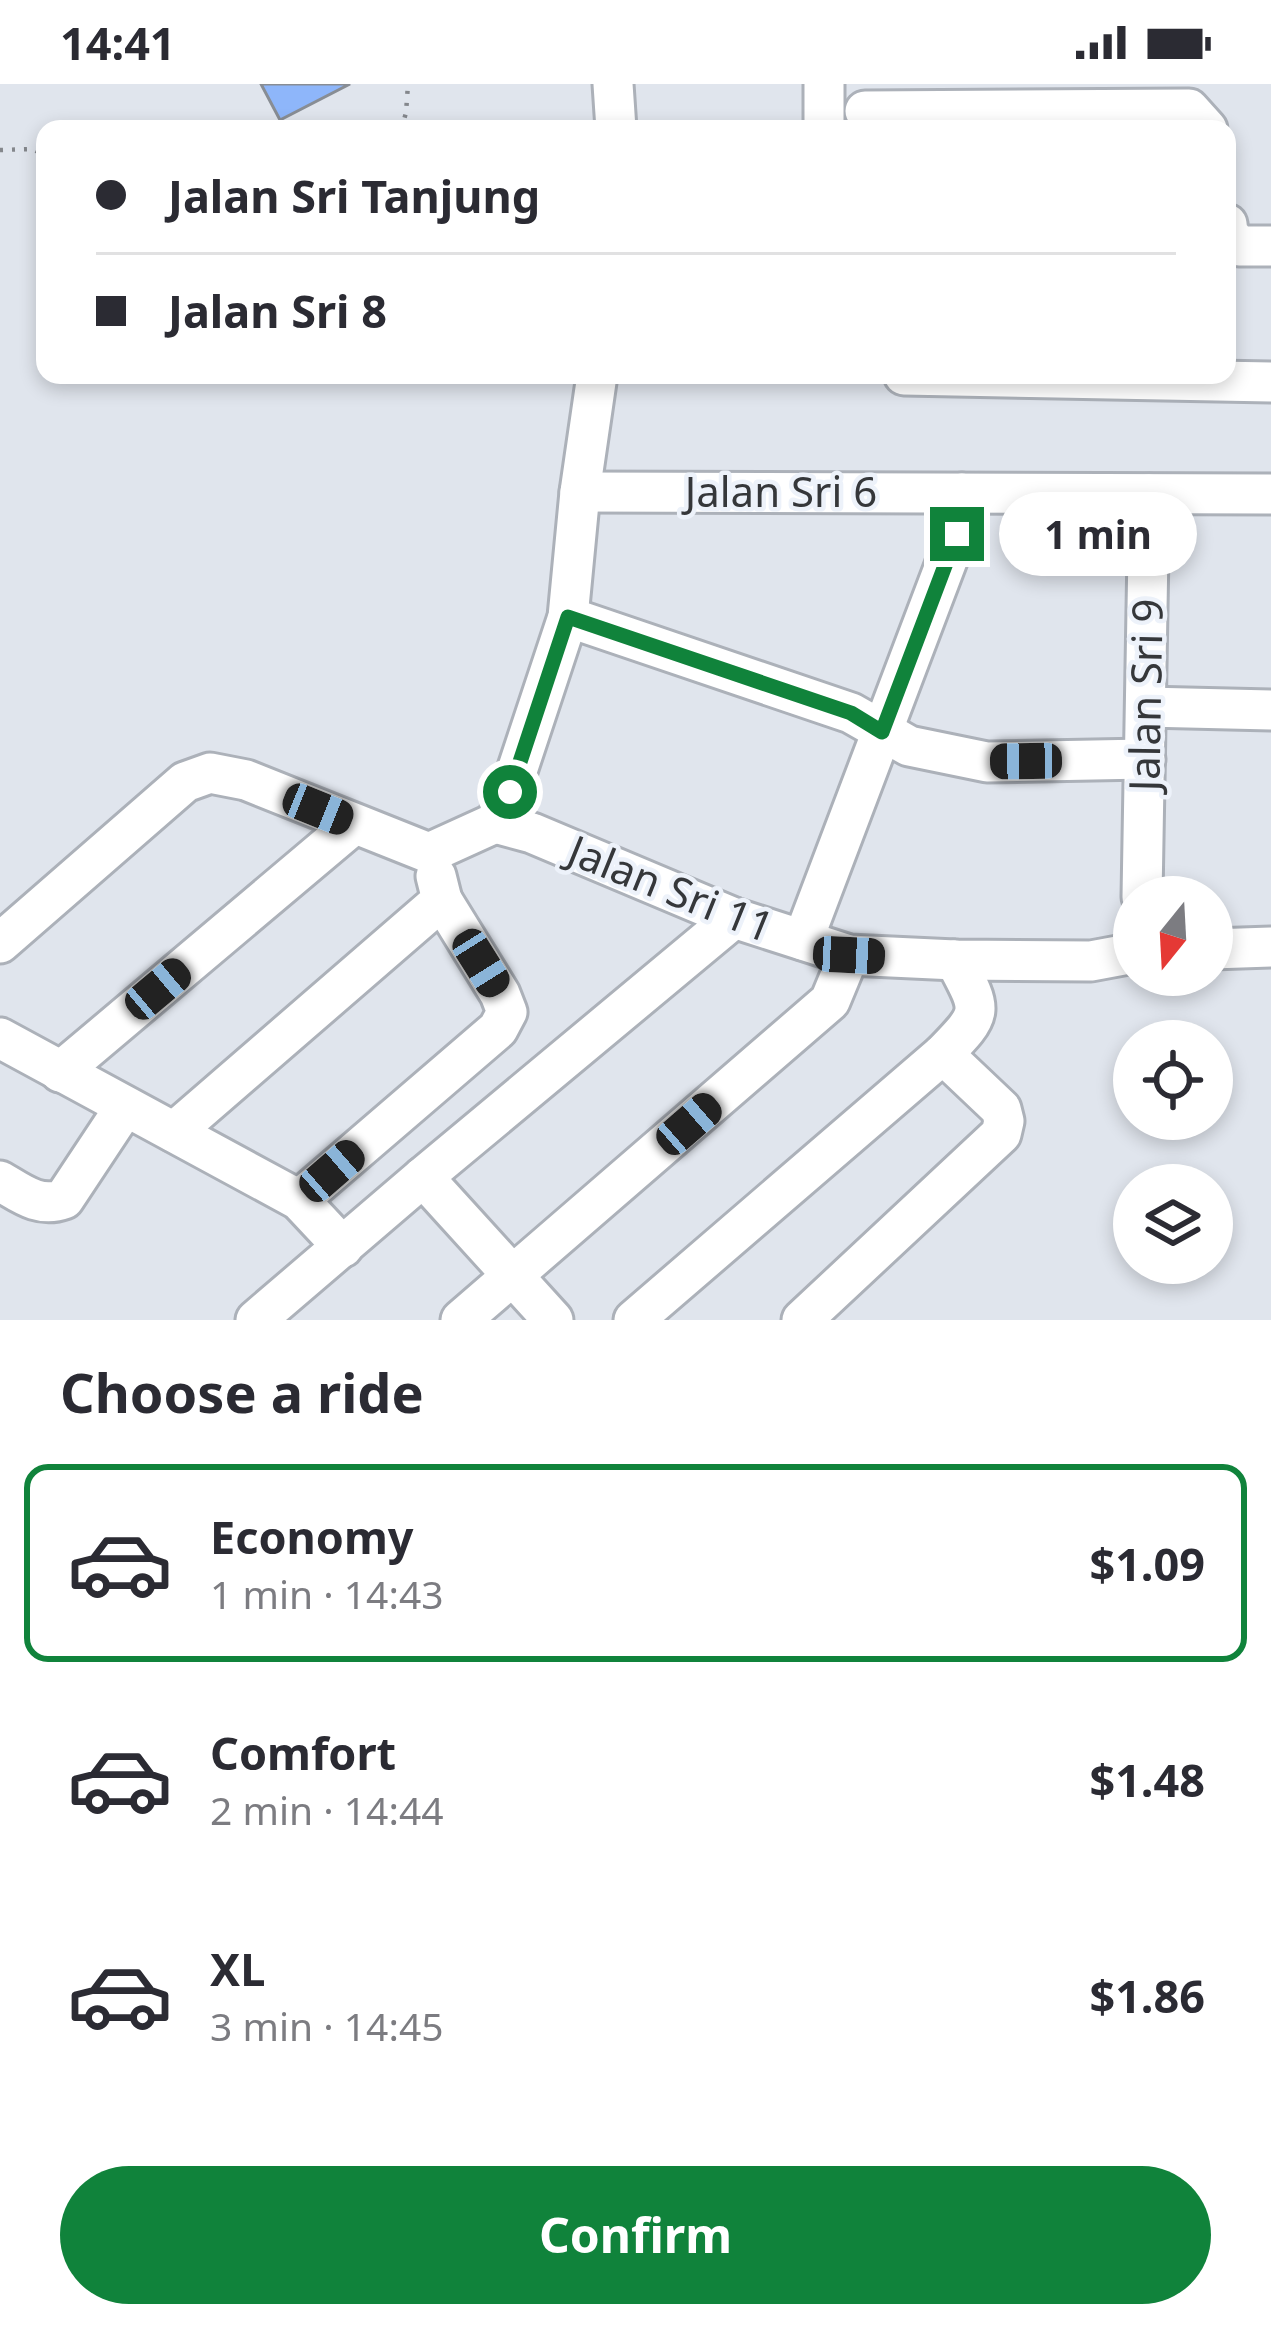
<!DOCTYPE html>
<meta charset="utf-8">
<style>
:root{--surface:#fff;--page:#f2f2f3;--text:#2b2b33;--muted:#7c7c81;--line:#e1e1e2;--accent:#10833b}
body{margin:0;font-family:"Noto Sans",sans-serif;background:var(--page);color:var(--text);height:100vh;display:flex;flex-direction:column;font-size:45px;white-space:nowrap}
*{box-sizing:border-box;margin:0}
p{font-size:39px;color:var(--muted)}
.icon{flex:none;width:66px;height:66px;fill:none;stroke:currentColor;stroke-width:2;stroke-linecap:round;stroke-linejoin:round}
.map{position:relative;height:1236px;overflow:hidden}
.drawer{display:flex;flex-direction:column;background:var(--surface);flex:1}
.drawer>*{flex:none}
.banner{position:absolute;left:36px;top:36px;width:1200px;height:264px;border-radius:24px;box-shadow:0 6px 18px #0003;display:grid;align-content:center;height:264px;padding:0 60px;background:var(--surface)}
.needle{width:78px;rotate:198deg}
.buttons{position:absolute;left:1113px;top:792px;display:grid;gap:24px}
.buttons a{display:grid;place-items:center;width:120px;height:120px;border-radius:50%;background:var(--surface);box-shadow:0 6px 18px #0003;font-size:60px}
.end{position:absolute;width:54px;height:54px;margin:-27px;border:15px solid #10833b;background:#fff;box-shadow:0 0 0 6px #fff}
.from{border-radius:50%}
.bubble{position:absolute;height:84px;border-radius:42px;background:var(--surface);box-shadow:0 6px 18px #0003;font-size:39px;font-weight:700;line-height:84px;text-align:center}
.car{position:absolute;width:36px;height:72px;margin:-36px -18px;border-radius:15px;box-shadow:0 0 9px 3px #0007;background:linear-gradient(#222 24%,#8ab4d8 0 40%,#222 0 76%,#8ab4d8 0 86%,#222 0)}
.banner b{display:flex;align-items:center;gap:42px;height:114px;font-size:45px}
.banner b+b{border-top:3px solid var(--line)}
.banner i{width:30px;height:30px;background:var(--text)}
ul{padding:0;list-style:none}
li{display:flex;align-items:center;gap:36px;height:198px;margin:0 24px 18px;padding:0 36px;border:6px solid transparent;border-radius:24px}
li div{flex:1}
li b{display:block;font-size:45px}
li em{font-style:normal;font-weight:700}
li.active{border-color:var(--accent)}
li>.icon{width:108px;height:108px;stroke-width:1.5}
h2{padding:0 60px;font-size:54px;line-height:144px}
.action{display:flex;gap:24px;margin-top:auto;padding:24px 60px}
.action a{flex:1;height:138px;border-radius:72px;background:var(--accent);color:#fff;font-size:48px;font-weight:700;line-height:138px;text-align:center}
.status{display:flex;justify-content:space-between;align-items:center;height:84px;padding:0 60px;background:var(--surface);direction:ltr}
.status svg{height:33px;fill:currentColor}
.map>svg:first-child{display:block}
.building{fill:#8eb6fa;stroke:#888d94;stroke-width:3}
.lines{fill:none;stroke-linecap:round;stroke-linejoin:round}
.minor-casing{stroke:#acb1b9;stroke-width:45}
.path{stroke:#84878c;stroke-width:4.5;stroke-dasharray:3 9;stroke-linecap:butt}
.minor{stroke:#fff;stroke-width:39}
.route{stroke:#10833b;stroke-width:15}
.labels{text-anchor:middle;stroke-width:9;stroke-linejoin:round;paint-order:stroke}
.street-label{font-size:42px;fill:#35373a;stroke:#edf2fa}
</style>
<div class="status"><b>14:41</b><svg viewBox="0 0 49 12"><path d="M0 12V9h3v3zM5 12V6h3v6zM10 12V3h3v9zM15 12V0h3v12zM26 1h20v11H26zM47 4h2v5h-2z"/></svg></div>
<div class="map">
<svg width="1271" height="1236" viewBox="0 0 1271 1236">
<rect width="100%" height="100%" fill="#e0e5ed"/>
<polygon class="building" points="261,0 350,0 280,36"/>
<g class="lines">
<g class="minor-casing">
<g id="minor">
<polyline points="613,0 616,45"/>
<polyline points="824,0 824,45"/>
<polyline points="865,27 1189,25 1207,45"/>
<polyline points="1227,140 1228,149 1239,162 1271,162"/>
<polyline points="904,291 1271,298"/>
<polyline points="580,408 1271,410"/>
<polyline points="568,533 851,629 909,662 987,678 1145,675"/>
<polyline points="1146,623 1271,626"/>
<polyline points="495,739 532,749 734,834 849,871 955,876 1091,877 1134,869"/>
<polyline points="1142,813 1149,410"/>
<polyline points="803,856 957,450 962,409"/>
<polyline points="0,859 185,698 210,689 246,696 429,769 495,739 510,708 568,533 580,408 597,291"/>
<polyline points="1212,865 1271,863"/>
<polyline points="0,954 299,1116 343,1163"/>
<polyline points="60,988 354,740"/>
<polyline points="174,1048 442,816 436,792"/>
<polyline points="423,1093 553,1236"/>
<path d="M0,1097C22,1110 39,1124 64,1115L125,1023"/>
<polyline points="299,1116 498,945 507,928 500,910 442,816"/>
<polyline points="256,1236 423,1093 734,834"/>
<polyline points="461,1236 830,917 849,871"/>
<path d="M634,1236L943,970C984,928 983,928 955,876"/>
<polyline points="802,1236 1001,1050 1004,1037 1001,1025 943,970"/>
</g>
</g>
<g class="path">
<polyline points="401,45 406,29 408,0"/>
<polyline points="0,66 32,65 45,71"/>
</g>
<use href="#minor" class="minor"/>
</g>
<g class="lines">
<polyline class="route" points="510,708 568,533 851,629 882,648 957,450"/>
</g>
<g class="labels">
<g class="street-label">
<text x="781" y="423">Jalan Sri 6</text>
<text transform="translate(1146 611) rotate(-89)" y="15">Jalan Sri 9</text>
<text transform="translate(671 805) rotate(22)" y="15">Jalan Sri 11</text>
</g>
</g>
</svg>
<div class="buttons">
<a><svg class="needle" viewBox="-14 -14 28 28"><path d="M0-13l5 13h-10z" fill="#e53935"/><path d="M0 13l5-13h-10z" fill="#7c7c81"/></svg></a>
<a><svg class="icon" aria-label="locate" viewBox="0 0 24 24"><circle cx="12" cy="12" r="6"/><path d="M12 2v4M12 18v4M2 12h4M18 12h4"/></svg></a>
<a><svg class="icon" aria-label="layers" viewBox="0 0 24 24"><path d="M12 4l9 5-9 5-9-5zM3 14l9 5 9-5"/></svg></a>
</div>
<i class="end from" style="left:510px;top:708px"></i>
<i class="end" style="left:957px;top:450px"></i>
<div class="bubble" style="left:999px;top:408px;width:198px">1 min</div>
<i class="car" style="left:1026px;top:677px;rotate:269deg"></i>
<i class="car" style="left:318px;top:725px;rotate:112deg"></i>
<i class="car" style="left:849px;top:871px;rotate:93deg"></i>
<i class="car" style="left:481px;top:879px;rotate:148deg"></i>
<i class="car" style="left:158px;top:905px;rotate:50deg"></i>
<i class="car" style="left:689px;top:1040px;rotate:49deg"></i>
<i class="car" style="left:332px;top:1087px;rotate:49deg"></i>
<div class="banner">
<b><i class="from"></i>Jalan Sri Tanjung</b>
<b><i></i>Jalan Sri 8</b>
</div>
</div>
<section class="drawer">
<h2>Choose a ride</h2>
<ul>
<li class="active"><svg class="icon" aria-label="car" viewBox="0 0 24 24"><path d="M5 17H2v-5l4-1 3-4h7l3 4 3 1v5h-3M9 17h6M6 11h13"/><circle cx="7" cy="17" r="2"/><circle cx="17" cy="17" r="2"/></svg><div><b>Economy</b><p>1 min · 14:43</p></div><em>$1.09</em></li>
<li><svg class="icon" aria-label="car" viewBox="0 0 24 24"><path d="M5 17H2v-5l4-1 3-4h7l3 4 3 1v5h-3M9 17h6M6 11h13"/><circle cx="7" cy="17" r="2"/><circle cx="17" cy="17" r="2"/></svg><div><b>Comfort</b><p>2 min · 14:44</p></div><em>$1.48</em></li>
<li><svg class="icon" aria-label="car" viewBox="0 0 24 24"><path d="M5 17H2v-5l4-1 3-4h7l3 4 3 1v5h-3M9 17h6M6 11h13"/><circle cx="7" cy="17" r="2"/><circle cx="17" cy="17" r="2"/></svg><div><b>XL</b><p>3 min · 14:45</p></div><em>$1.86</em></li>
</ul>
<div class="action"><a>Confirm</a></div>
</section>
